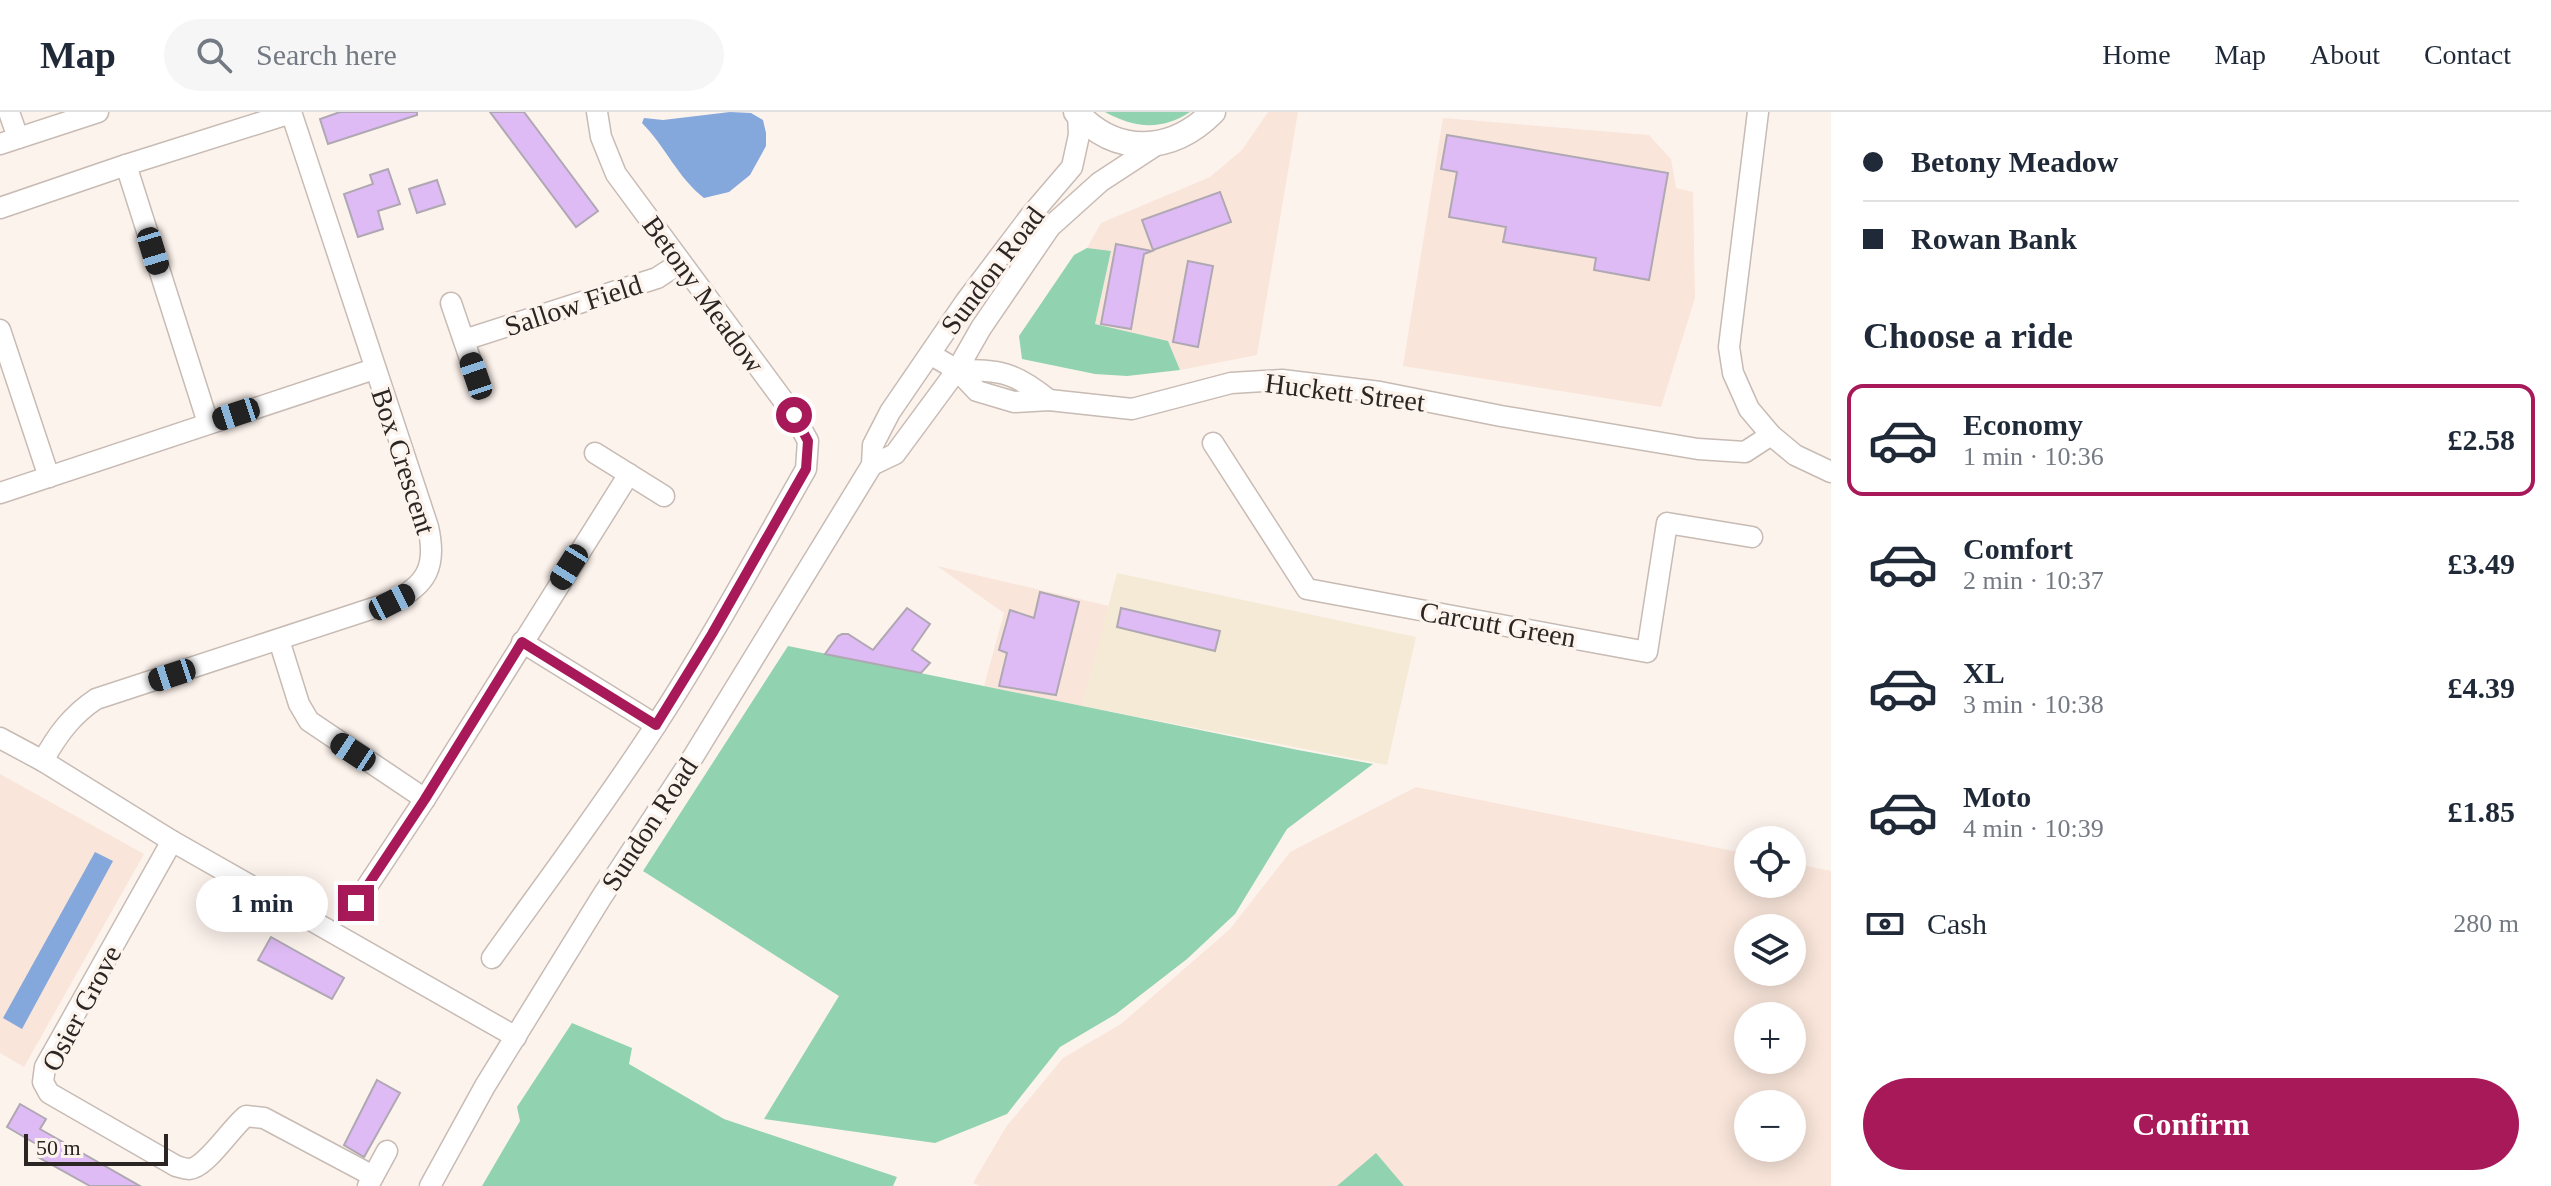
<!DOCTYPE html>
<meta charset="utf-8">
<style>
:root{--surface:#fff;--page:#f6f6f7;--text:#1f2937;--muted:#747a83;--line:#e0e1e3;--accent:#a71959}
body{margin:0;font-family:"Times New Roman",serif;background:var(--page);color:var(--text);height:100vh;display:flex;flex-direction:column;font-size:30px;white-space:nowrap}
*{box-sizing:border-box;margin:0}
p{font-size:26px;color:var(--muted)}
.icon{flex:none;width:44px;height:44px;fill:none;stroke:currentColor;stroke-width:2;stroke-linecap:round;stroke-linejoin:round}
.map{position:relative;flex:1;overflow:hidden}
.drawer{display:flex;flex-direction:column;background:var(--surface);width:720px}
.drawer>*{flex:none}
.top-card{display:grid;align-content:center;height:176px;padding:0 32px;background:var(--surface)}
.buttons{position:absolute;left:1734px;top:714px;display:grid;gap:16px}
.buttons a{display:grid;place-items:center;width:72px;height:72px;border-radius:50%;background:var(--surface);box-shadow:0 4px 20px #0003;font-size:40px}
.scale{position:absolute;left:24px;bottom:20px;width:144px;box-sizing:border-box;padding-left:8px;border:4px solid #2b2623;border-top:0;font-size:22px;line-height:28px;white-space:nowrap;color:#2b2623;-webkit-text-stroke:6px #fdf3ed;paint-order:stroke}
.end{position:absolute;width:36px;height:36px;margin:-18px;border:10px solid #a71959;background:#fff;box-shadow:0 0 0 4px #fff}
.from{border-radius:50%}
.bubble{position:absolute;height:56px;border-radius:28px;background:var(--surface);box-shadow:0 4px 20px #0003;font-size:26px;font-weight:800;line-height:56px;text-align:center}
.car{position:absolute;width:24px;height:48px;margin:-24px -12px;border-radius:10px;box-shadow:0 0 6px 2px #0007;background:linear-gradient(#222 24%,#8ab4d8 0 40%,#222 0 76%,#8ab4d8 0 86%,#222 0)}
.top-card b{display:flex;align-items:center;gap:28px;height:76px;font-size:30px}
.top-card b+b{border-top:2px solid var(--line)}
.top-card i{width:20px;height:20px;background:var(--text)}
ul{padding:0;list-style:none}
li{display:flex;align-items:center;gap:24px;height:112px;margin:0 16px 12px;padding:0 16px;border:4px solid transparent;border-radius:16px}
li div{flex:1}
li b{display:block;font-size:30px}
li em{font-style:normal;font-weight:800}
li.selected{border-color:var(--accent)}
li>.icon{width:72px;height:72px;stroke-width:1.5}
h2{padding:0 32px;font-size:36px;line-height:96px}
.pay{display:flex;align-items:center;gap:20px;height:88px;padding:0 32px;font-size:30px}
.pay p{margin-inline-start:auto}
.action{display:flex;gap:16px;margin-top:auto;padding:16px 32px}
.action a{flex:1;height:92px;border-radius:48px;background:var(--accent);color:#fff;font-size:32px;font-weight:800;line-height:92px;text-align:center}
header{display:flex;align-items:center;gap:48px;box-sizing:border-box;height:112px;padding:0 40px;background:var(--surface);border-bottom:2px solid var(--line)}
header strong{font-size:38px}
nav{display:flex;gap:44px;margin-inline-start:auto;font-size:28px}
.search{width:560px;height:72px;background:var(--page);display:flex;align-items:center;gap:20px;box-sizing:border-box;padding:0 28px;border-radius:44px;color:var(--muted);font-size:30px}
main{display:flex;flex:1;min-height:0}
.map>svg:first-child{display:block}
.built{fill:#f9e5da;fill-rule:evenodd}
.industrial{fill:#f5ead5}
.green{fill:#91d2b0}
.water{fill:#84a7dc}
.building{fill:#debbf4;stroke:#afa8b3;stroke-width:2}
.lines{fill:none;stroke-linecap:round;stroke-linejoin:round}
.minor-casing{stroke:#c7bbb4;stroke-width:23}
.major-casing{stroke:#c7bbb4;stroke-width:27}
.minor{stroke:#fff;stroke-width:20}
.major{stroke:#fff;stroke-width:24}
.route{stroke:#a71959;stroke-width:10}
.labels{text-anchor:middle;stroke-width:7;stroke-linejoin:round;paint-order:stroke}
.street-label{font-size:28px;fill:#2b2623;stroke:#fdf3ed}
</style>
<header>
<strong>Map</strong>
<div class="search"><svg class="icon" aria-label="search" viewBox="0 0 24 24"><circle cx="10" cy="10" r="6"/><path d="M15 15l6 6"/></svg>Search here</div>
<nav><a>Home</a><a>Map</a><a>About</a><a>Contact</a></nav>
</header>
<main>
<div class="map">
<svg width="1831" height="1074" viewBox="0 0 1831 1074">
<rect width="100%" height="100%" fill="#fdf3ed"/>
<g class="built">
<polygon points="1268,0 1298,0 1257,243 1180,258 1168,229 1095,212 1111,140 1087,136 1101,111 1210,65 1242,38"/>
<polygon points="1443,6 1649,23 1671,47 1676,76 1693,80 1695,186 1661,295 1403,254"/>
<polygon points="937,454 1109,494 1082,594 984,574 1004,501"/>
<polygon points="0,662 144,742 24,955 0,941"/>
<path d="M1416,675L1748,742V772H1792V751L1831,759V1074H980L973,1071L1006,1015L1063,946L1121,912L1230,817L1290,740ZM1748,816H1792V860H1748ZM1748,904H1792V948H1748ZM1748,992H1792V1036H1748Z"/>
</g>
<polygon class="industrial" points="1117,461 1416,525 1387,653 1082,594"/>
<g class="green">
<path d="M1105,0H1190C1161,19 1134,16 1105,0Z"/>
<polygon points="1087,136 1111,139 1095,212 1168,229 1180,258 1127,264 1095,262 1022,247 1019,224 1074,143"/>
<polygon points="788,534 1298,638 1373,652 1287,717 1235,802 1187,847 1116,902 1060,935 1007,1002 935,1031 764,1007 839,884 643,759"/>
<polygon points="572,911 632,936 629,952 724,1007 897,1065 893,1074 482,1074 520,1009 517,995"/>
<polygon points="1376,1041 1404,1074 1337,1074"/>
</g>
<g class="water">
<path d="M730,0L751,1L763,8L766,21V34L750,63L729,80L704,86C678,66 665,34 642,11L644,6L663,8Z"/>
<polygon points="95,740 113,749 22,917 3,906"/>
</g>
<g class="building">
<polygon points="340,0 417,0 417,3 328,32 320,7"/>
<polygon points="490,0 524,0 598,99 576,115"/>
<polygon points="1447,23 1668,61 1649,168 1594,158 1596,146 1503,130 1506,115 1449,105 1457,60 1441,57"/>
<polygon points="388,57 400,92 378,99 383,117 358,125 344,82 373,72 370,63"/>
<polygon points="437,68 445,92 417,101 409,77"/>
<polygon points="1220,80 1231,110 1153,138 1142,108"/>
<polygon points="1116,132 1152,139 1144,142 1131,217 1101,212"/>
<polygon points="1188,149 1213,154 1198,235 1173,230"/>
<polygon points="1040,480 1079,490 1056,583 999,574 1007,541 999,538 1010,498 1034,506"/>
<polygon points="907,496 930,512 912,538 930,551 921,561 825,542 838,524 842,522 848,522 873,538"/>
<polygon points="1121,496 1220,519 1215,539 1117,515"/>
<polygon points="271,825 344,866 332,887 258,848"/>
<polygon points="377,968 400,981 364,1045 344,1033"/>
<polygon points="20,992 46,1007 40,1017 140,1074 90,1074 38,1045 43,1036 7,1015"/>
</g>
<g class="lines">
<g class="minor-casing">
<g id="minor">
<polyline points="9,0 18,26"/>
<polyline points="1758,0 1729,235 1733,261 1749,297 1771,323 1795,343 1831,360"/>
<polyline points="0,32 98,0"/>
<polyline points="0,96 126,53"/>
<polyline points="451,191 476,264"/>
<polyline points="0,218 49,365"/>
<polyline points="464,228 657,166 680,151"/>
<polyline points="930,242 957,258 977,279 1014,290 1049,288 1132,297 1231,271 1282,268 1380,280 1501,304 1698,337 1745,340 1771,323"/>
<path d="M957,258C1001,258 1014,260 1049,288"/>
<polyline points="208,311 126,53 291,1"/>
<polyline points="1213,331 1307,477 1647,540 1667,411 1752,425"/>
<polyline points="595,341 664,384"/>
<polyline points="872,353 895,342 957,258 981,216 1050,115 1100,70 1158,32"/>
<polyline points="0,381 374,257"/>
<polyline points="279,528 299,592 309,609 425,687"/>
<polyline points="522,530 656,613"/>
<polyline points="0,626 43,649 172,729 516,925"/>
<path d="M43,649C57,623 72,603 96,587L392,490C427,473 437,454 428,415L291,0"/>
<path d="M172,729L45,955L43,970L49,981L176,1054C180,1055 184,1057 189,1057C206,1056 230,1017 246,1004L264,1006L373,1064"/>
<polyline points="356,791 425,687 629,362"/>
<path d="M492,846C547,769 604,693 656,613C710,530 757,443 806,357L808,329L794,303L616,62L601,25L597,0"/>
<polyline points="368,1074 387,1039"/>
<polyline points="430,1074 485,974 601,786 693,645 872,353 873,333 890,300 966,189 1031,103 1072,55 1079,23 1078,3"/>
</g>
</g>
<g class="major-casing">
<path id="major" d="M1076,0C1117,45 1172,41 1213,0"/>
</g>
<use href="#minor" class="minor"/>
<use href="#major" class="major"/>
</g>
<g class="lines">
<polyline class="route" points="356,791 425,687 522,530 656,613 712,522 806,357 808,329 794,303"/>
</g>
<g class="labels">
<g class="street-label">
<text transform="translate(992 158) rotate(-53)" y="10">Sundon Road</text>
<text transform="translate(704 182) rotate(54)" y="10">Betony Meadow</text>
<text transform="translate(573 193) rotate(-18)" y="10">Sallow Field</text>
<text transform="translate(1345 280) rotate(7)" y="10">Huckett Street</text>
<text transform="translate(404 349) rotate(72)" y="10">Box Crescent</text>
<text transform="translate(1498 512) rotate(10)" y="10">Carcutt Green</text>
<text transform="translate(649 712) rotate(-57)" y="10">Sundon Road</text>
<text transform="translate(81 896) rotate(-62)" y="10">Osier Grove</text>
</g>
</g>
</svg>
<div class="buttons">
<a><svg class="icon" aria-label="locate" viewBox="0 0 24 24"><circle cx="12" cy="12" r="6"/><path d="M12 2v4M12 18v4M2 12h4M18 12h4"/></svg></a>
<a><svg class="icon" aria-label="layers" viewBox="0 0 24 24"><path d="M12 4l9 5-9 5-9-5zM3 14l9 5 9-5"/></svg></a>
<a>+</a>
<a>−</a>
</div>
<div class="scale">50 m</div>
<i class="end from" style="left:794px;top:303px"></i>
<i class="end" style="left:356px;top:791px"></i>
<div class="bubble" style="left:196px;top:764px;width:132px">1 min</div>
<i class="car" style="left:153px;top:139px;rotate:163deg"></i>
<i class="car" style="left:476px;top:264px;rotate:341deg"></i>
<i class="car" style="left:236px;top:302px;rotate:252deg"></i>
<i class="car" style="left:569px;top:455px;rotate:212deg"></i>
<i class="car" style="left:392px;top:490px;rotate:63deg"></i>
<i class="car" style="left:172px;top:563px;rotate:252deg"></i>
<i class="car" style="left:353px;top:640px;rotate:303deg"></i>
</div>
<section class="drawer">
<div class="top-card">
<b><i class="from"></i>Betony Meadow</b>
<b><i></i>Rowan Bank</b>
</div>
<h2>Choose a ride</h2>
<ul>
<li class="selected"><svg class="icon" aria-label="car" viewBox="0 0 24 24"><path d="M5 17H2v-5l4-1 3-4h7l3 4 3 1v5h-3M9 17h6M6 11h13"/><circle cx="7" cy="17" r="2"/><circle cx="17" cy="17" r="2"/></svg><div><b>Economy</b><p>1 min · 10:36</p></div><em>£2.58</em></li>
<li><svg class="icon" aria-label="car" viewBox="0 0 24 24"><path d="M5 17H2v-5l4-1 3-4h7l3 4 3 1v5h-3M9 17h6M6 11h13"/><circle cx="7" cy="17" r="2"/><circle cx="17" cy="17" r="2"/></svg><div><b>Comfort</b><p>2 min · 10:37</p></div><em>£3.49</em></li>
<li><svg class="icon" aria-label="car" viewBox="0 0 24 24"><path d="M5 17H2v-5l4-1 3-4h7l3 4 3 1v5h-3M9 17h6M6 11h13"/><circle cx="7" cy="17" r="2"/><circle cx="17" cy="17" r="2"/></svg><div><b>XL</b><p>3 min · 10:38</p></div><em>£4.39</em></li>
<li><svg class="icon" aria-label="car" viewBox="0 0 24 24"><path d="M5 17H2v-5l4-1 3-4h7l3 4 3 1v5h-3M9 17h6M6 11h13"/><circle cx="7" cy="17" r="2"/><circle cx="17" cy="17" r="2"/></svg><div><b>Moto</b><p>4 min · 10:39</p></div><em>£1.85</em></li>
</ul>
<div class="pay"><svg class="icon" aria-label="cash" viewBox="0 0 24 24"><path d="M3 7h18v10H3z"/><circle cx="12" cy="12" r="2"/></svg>Cash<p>280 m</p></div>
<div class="action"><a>Confirm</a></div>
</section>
</main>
